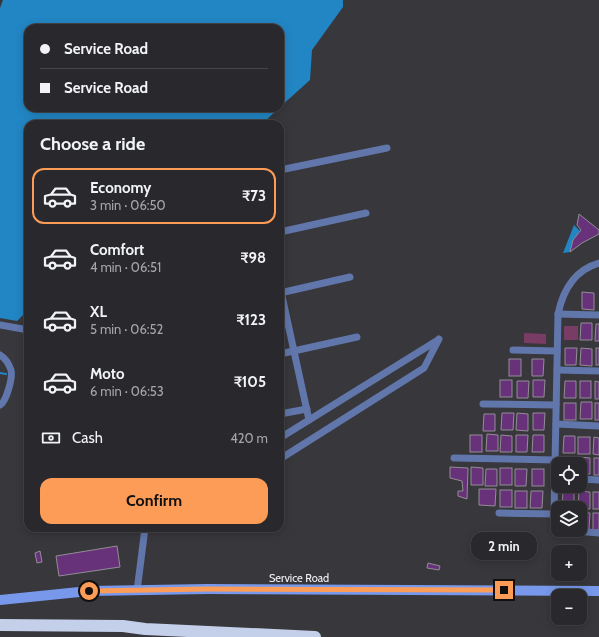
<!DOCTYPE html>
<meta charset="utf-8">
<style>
:root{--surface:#29292d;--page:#313135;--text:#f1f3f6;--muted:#a5a6aa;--line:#454549;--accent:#fd9c56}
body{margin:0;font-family:Cabin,sans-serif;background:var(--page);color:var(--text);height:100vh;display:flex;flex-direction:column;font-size:15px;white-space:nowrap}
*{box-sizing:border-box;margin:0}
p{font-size:13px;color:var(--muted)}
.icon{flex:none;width:22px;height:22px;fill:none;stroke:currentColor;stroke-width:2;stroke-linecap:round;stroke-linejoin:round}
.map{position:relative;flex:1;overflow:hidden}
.sheet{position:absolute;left:24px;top:120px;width:260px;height:412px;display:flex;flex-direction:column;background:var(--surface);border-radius:12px;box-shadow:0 2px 10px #0003,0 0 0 1px var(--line)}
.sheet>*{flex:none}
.guide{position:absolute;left:24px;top:24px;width:260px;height:88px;border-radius:12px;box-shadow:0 2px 10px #0003,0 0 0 1px var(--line);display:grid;align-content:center;height:88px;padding:0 16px;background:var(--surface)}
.tools{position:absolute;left:551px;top:457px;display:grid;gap:8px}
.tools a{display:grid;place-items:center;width:36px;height:36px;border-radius:8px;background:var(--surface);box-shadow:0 2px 10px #0003,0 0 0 1px var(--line);font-size:20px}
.end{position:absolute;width:18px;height:18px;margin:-9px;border:5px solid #fd9c56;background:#111;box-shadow:0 0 0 2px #111}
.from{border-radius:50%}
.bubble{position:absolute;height:28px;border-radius:12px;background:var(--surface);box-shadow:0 2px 10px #0003,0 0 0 1px var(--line);font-size:13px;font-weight:700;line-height:28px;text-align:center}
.guide b{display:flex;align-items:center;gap:14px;height:38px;font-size:15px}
.guide b+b{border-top:1px solid var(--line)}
.guide i{width:10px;height:10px;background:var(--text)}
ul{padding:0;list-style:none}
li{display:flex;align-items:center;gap:12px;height:56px;margin:0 8px 6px;padding:0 8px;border:2px solid transparent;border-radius:12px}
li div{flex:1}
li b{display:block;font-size:15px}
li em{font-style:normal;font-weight:700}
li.on{border-color:var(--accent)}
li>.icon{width:36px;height:36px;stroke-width:1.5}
h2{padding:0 16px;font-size:18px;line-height:48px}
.pay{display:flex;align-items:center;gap:10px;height:44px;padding:0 16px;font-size:15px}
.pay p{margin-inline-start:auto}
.action{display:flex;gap:8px;margin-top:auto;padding:8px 16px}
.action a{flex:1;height:46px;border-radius:12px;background:var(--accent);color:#111;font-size:16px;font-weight:700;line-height:46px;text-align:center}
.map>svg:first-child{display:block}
.garden{fill:#783c65}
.water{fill:#2286c4}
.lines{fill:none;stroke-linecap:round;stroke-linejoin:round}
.stream{stroke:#2286c4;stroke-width:2}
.building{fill:#68327b;stroke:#928e94}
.minor{stroke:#6176aa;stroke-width:7}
.secondary{stroke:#7798eb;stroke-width:10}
.motorway{stroke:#c4cfe9;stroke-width:12}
.route{stroke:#fd9c56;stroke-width:5}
.labels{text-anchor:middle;stroke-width:3;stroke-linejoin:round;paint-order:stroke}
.street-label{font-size:11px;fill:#f4f3f7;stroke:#37373c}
</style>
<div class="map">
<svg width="599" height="637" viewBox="0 0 599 637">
<rect width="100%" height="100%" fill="#37373c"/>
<g class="garden">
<rect x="564" y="326" width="14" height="14"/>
<polygon points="524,333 546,334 546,344 524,343"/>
</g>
<g class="water">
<polygon points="3,0 343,0 343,7 312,50 310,80 280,107 280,28 28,28 28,108 279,108 262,124 28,124 28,310 17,321 0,318 0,8"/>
<polygon points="574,225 580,231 573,240 570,252 563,253"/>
</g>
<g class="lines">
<polyline class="stream" points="0,373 6,374"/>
</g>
<g class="building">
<polygon points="579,214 599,230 599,234 582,243 570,252 573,240 581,230 577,225"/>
<polygon points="582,292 594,293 594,310 582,309"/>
<polygon points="581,323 592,323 592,340 580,340"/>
<polygon points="596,324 599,324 599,341 595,341"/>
<polygon points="565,348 577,348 576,365 565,365"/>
<polygon points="581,348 592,349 592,366 580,365"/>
<rect x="596" y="348" width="3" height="17"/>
<rect x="509" y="359" width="12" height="17"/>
<polygon points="532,359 544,359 543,376 532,376"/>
<rect x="500" y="380" width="12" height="17"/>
<polygon points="533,380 545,380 544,397 533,397"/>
<polygon points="517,381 529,381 528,398 517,398"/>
<polygon points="565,381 576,381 576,398 564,398"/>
<rect x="580" y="381" width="11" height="17"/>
<polygon points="595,381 599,382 599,399 595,399"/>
<polygon points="581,402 592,402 592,419 580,419"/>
<rect x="564" y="403" width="12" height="17"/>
<rect x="595" y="403" width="4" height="17"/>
<polygon points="502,413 514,413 513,430 501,430"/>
<polygon points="517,413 528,414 528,431 516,430"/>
<polygon points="533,413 545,413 544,430 533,430"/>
<polygon points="484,414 495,414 495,431 483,431"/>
<polygon points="487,434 498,435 498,451 486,451"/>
<rect x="470" y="435" width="12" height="17"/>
<polygon points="501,435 512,436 512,452 500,452"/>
<polygon points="516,435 528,435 527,452 516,452"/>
<polygon points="533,435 544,435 544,452 532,452"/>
<polygon points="564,436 575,436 575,453 563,453"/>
<rect x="578" y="437" width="12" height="17"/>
<polygon points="594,437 599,438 599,455 593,454"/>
<polygon points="579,457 590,458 590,474 580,474"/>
<rect x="563" y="458" width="12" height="6"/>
<rect x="594" y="458" width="5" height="17"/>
<polygon points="450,467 468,468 467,499 458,496 458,491 463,491 462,481 450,478"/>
<polygon points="471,467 483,468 483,485 471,485"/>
<rect x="500" y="468" width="12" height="17"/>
<polygon points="486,469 497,469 497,486 485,486"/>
<polygon points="515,469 527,469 526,486 515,486"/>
<rect x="532" y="469" width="12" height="17"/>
<polygon points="479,489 496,489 495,506 479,505"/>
<rect x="500" y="490" width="12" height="17"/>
<rect x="515" y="491" width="12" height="17"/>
<polygon points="531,491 543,491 542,508 530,508"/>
<polygon points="563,491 574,491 574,508 562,508"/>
<polygon points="579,491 590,492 590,509 578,508"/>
<rect x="593" y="492" width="6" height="17"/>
<polygon points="580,512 590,513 589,530 580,529"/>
<rect x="593" y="513" width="6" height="17"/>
<polygon points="117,546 120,567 59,576 56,556"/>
<polygon points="40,551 42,562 37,563 35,553"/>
<polygon points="428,563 440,566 439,570 427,568"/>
</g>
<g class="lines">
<g class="minor">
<polyline points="280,170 387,148"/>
<polyline points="280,232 366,213"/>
<polyline points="280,287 309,420"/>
<polyline points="280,293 350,277"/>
<polyline points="558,314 599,315"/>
<polyline points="0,325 23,329"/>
<polyline points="513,350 557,351"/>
<polyline points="280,354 357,337"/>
<path d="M0,355C5,358 9,364 11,370C13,378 6,402 0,405"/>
<polyline points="557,370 599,371"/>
<polyline points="483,404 556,405"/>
<polyline points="280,414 307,409"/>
<polyline points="556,424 599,426"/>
<polyline points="280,438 438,340"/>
<polyline points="454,458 555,460"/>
<polyline points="280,459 424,368 439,339"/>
<polyline points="580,479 599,480"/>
<polyline points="499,513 554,514"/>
<path d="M558,527L554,514L558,314C563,290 574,270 599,263"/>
<polyline points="565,530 599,533"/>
<polyline points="137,591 145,528"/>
</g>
<polyline class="secondary" points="0,600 89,591 207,589 599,591"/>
<polyline class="motorway" points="0,625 123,626 145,629 315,637"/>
</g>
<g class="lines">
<polyline class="route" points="89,591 207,589 504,590"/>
</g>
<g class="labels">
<g class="street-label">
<text x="299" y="582">Service Road</text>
</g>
</g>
</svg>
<div class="tools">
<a><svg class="icon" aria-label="locate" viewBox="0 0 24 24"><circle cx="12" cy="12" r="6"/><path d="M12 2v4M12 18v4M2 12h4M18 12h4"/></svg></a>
<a><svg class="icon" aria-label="layers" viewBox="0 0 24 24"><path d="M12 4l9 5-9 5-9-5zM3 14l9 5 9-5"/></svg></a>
<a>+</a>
<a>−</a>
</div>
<i class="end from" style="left:89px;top:591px"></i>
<i class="end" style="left:504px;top:590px"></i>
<div class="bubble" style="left:471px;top:532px;width:66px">2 min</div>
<div class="guide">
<b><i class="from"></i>Service Road</b>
<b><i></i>Service Road</b>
</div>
<section class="sheet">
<h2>Choose a ride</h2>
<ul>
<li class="on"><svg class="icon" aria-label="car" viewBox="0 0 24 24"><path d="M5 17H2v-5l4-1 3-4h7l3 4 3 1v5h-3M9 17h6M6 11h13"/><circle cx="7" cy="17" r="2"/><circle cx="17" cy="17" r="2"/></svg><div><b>Economy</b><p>3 min · 06:50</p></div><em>₹73</em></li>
<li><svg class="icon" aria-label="car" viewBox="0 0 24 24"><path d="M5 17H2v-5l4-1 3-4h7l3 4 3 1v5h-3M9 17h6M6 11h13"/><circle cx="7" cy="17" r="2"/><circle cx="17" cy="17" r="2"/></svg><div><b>Comfort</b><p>4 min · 06:51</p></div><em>₹98</em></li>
<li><svg class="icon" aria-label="car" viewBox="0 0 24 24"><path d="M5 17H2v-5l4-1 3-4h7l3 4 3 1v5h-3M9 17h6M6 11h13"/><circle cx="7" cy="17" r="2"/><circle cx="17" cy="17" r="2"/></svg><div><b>XL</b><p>5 min · 06:52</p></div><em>₹123</em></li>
<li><svg class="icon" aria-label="car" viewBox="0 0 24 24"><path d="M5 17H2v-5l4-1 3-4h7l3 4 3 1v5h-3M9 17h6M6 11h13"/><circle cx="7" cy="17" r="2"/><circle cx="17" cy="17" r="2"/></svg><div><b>Moto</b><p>6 min · 06:53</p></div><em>₹105</em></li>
</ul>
<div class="pay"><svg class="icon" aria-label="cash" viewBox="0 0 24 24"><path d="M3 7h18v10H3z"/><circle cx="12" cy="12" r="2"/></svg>Cash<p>420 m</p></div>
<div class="action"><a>Confirm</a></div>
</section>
</div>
